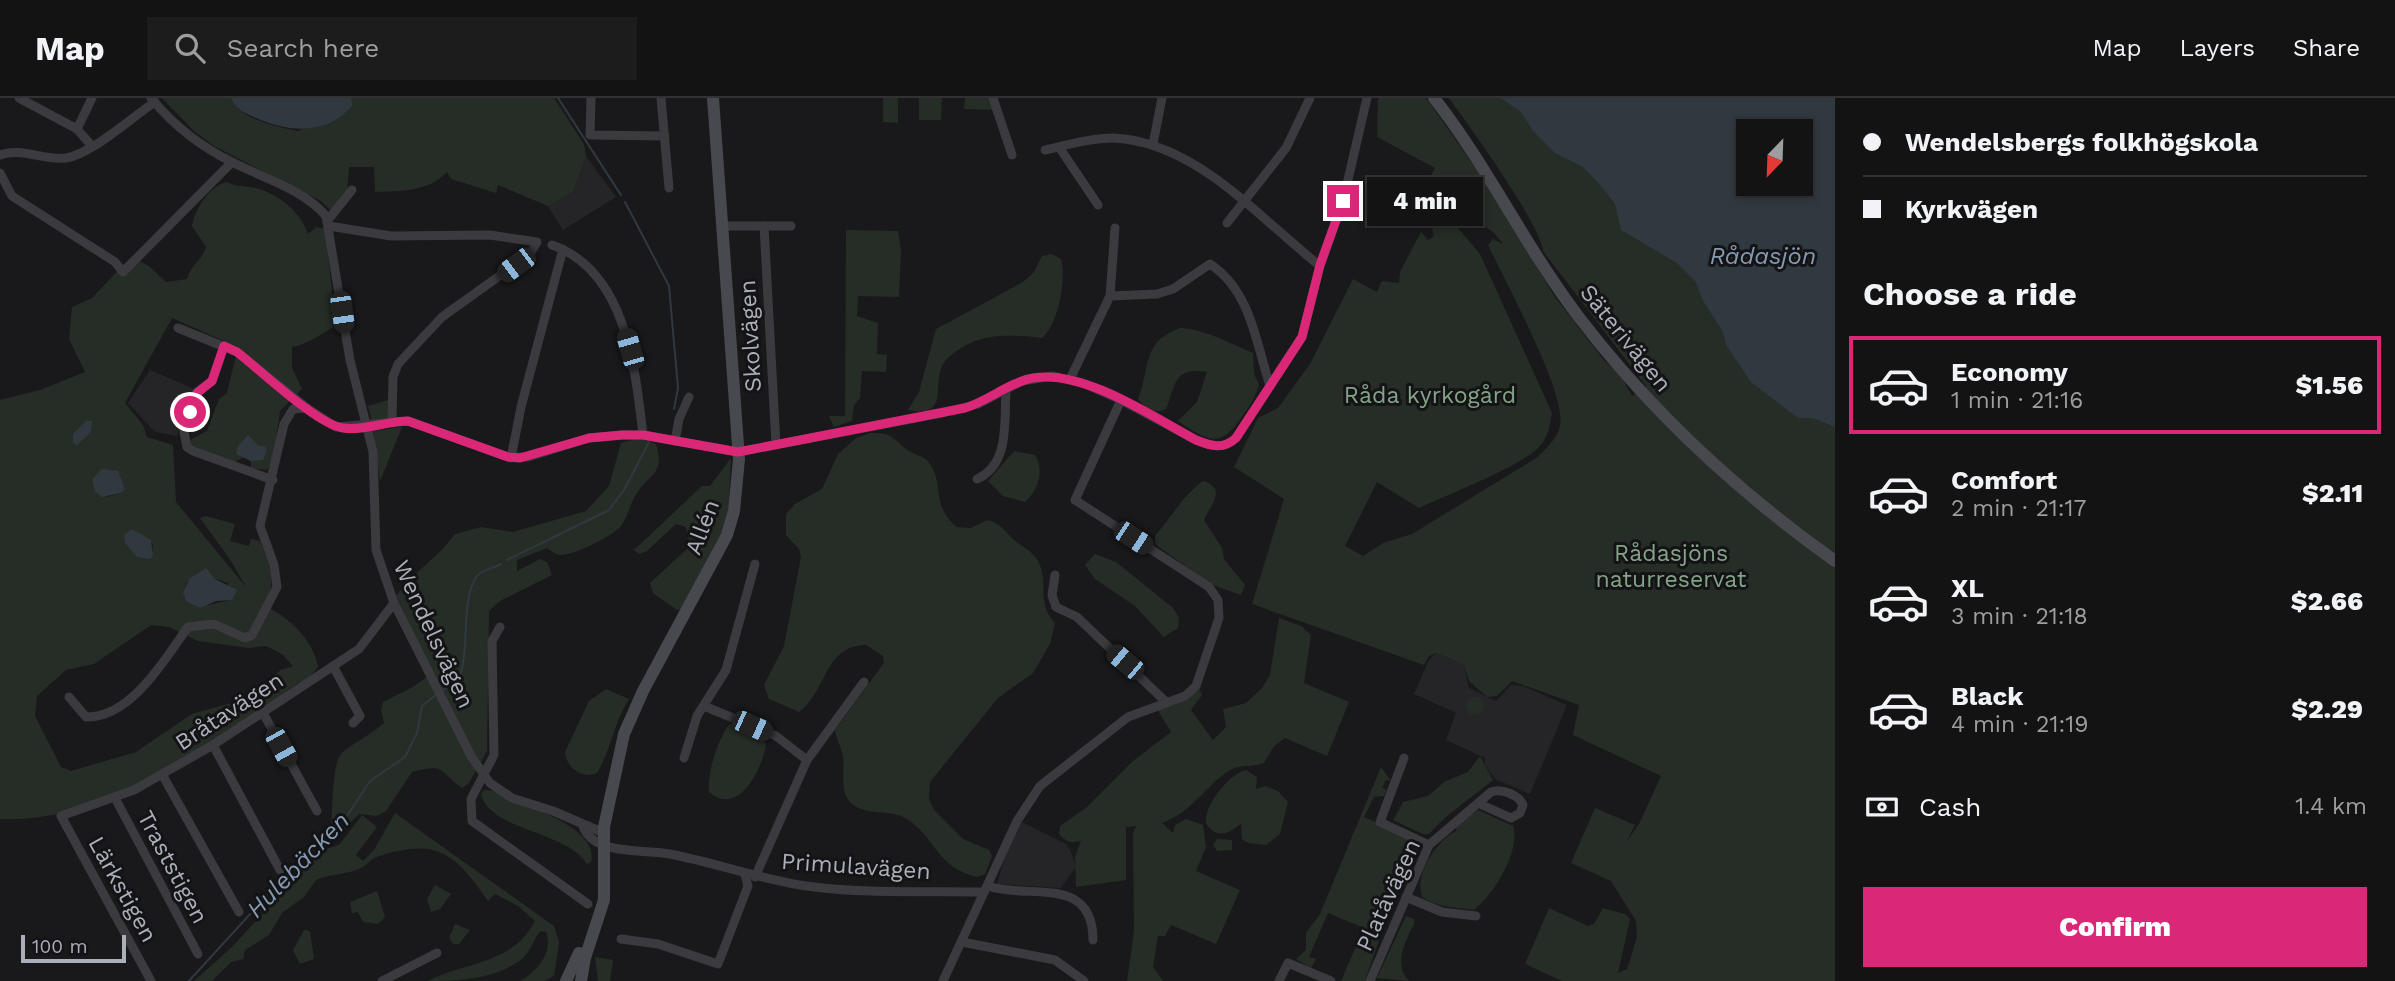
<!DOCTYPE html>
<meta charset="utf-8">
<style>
:root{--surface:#131314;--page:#1c1c1d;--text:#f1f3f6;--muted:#9d9ea0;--line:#323234;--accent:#db2777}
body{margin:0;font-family:"Work Sans",sans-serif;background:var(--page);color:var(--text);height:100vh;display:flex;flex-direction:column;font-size:26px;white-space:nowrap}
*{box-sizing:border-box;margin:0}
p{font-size:23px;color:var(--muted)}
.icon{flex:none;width:38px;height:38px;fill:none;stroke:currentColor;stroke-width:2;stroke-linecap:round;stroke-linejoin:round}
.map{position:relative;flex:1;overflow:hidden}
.side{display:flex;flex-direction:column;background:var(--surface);width:560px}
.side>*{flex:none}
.guide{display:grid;align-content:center;height:154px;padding:0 28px;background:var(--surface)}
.needle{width:46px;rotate:203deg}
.tools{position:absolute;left:1736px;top:21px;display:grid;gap:14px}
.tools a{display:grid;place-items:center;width:77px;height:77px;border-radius:0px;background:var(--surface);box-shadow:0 4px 10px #0003,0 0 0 2px var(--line);font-size:35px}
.scale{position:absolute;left:21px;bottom:18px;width:105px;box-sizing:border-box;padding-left:7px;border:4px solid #acafb9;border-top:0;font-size:19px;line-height:24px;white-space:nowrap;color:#acafb9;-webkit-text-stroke:5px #141416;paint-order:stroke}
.end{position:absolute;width:32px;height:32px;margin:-16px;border:9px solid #db2777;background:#fff;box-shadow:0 0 0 4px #fff}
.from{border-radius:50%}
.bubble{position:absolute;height:49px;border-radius:0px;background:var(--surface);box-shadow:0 4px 10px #0003,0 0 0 2px var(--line);font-size:23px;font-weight:800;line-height:49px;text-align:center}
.car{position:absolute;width:21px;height:42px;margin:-21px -10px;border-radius:9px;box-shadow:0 0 5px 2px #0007;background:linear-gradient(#222 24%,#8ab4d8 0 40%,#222 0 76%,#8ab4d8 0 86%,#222 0)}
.guide b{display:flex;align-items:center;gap:24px;height:66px;font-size:26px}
.guide b+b{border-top:2px solid var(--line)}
.guide i{width:18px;height:18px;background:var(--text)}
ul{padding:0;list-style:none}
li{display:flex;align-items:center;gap:21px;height:98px;margin:0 14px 10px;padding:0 14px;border:4px solid transparent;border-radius:0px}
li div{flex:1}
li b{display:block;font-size:26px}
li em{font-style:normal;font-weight:800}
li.on{border-color:var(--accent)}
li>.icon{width:63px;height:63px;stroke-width:1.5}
h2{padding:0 28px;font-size:32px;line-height:84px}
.pay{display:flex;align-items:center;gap:18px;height:77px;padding:0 28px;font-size:26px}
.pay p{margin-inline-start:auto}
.cta{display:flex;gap:14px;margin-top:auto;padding:14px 28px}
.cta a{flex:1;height:80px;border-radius:0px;background:var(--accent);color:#fff;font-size:28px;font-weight:800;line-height:80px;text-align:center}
header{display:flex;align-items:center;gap:42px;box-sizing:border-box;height:98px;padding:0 35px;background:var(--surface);border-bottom:2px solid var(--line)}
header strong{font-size:33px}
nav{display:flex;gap:38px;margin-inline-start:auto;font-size:24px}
.search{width:490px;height:63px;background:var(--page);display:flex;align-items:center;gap:18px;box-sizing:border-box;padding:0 24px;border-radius:0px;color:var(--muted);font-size:26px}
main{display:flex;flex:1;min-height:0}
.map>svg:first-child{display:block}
.built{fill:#252527}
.green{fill:#252d26;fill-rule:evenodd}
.water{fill:#313940;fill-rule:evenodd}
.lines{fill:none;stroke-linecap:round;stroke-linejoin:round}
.stream{stroke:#313940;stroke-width:2}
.street{stroke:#3a3a3f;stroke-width:9}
.secondary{stroke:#48494f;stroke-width:12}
.route{stroke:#db2777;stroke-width:9}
.labels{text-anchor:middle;stroke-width:6;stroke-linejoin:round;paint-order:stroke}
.street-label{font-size:23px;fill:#acafb9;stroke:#141416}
.park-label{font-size:23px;fill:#84a388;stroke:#141416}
.water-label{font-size:24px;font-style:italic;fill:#859ab2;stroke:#141416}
</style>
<header>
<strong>Map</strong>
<div class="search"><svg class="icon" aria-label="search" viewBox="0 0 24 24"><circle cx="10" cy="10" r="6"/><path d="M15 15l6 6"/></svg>Search here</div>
<nav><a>Map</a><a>Layers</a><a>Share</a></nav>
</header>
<main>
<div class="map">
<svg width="1835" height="883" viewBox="0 0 1835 883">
<rect width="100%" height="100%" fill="#19191b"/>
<g class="built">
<polygon points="586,58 616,99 563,132 548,108 573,94"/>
<polygon points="150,272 194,291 177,338 155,334 128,305"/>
<polygon points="1436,555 1464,567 1469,590 1496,603 1511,587 1523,588 1567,607 1530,696 1495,681 1485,667 1485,660 1446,642 1456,615 1414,596 1429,562"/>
<polygon points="1022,724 1066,746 1071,754 1076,769 1061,790 997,786 1007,752"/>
</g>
<g class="green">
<path d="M162,0H231C238,21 279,29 298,33L353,7L351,0H554L584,46L586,58L573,94L548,108L498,87L496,95L451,81L447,74C429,94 400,93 375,94L374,69H349L347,94L333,115L321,103L214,48L194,33Z"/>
<polygon points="883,0 898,0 898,25 883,24"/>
<polygon points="919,0 942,0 941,22 919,22"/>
<polygon points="965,0 991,0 995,12 964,11"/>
<path d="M1378,0H1426L1487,86L1555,199L1603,261L1622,280L1632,298L1646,288L1543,153C1540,125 1469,28 1449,0H1835V883H1562L1525,866L1549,810L1588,828L1594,826L1603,810L1625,816L1630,821L1618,875L1627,871L1637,839L1636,823L1611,783L1571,765L1595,710L1635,727L1627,743L1639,726L1661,678L1573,637L1579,607L1512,583L1497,598L1487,599L1469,583L1464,567L1436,555L1429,558L1424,567L1252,506L1284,401L1234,369L1258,320L1278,310L1310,266L1353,181L1377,194L1382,183L1399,185L1400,174L1421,134L1428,142L1434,138L1432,129L1425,125L1431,114L1447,117L1480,156L1552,315C1550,328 1548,340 1538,350C1521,368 1445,398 1419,410L1377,384L1345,448L1363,458L1383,445L1412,436L1538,359C1546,350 1557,341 1560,328C1567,295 1504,182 1488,147L1493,141L1503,146L1494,135L1427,85L1435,70L1377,39ZM1748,33H1801V86H1748Z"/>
<path d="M227,84C237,89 239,87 249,89C274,92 301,113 308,136L316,129L325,131L336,228C321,235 308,247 292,249V270L302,291L280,313L273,363L267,372L251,370V363L244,359L232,365L191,347L190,342L207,333L219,301L227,295L236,257L224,243L172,220L125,305L143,327L147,339L173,347L176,404L246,489L231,463L200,420L206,418L235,426L230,443L249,448L251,441L260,443C270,469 278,482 264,508C288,517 314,543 318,569L308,581C298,582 271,606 260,613C182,662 96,725 0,721V302L40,292L85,274L69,241L72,209L92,200L131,159L149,168L166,184L187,181C190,168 202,162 206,149L192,128C195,111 209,88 227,84ZM102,372H113L121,395L107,399L92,381ZM132,431L153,446L152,458L137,459L128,447ZM198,475L228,485L231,502L208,507L184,500L186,485ZM151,527L169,529L198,543L249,550L266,548L282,556L293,568L281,572L238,603L192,616L136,654L71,673L61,669L35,618L37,598L66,572L94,566Z"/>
<polygon points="846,132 898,133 901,152 899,199 858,198 857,218 878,225 877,256 887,257 886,274 862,273 860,300 854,307 852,323 834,329 829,318 845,318"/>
<path d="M1052,156L1061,161C1067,181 1058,227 1042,240C1006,236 974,234 946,262C929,280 953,322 908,312L919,294L936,231L1023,184L1034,174L1042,158Z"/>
<path d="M1180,230C1204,231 1230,245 1253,255L1254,276L1259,286C1256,299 1249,309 1241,320C1219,353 1206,341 1178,323L1197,304L1207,274C1173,268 1176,287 1166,311C1155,317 1145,310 1138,301C1151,269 1141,244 1180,230Z"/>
<polygon points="388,302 388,321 372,325 368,308"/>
<polygon points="402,329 380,383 373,333"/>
<path d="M870,335C894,335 891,339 907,352C915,357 925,358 930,366C944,386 931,408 957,429L971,430L987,422C1000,425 1004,432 1013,441C1021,448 1033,453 1038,463C1050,486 1035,503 1055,525L1050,546L1033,575L998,600L930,684L929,701L934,712L963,741L989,752L992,758L985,776L977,779C937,770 935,739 907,721C890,710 866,719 851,705C839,694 845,672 843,658C841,648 836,641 835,632L884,565L883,558L866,547C824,547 827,594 799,614L769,601L764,587L784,548L801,459L799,451L786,437V416L795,406L822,391L838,356L856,340Z"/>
<path d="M639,340L656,346C666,377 648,376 635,398C629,408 628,419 621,428C613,438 574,457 561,457C556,457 551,453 547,450L517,462V473L540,461L547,464L552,477L500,503L489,513L487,653L469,685L462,690C438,673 446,665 412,674L386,713L377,718L359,716L338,737L330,733C334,716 330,662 344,653C357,643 370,637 384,625L381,612L383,604L413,589L432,575L396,498C413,474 438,460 455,436L481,429L513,434L586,413L609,388L621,345Z"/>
<path d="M1014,353L1035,357C1045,373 1038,392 1025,404L1003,398L988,383Z"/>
<polygon points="731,360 728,422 681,511 677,512 653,495 650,485 690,448 686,429 676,426 647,453 639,456 634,452 702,388 710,388"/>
<path d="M1203,383C1228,390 1210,408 1204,422L1222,450L1224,461L1245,487L1241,497L1210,486L1155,446V438C1171,420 1183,397 1203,383Z"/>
<polygon points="1095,456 1116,464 1173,510 1179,520 1178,530 1164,539 1135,508 1095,481 1085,467"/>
<path d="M1279,520L1301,528L1311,537L1304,585L1349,604L1327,658L1285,640L1274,648L1264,665C1251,670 1239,665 1227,674C1202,692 1193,713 1162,725L1173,735L1175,727L1186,721L1203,727L1206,749L1196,773L1240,792L1216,846L1171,827L1165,838H1158L1153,869L1163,883H1127L1134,833L1133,736L1136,728L1126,729V782L1076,789L1075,759L1081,743C1071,745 1067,745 1059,736L1060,728L1087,709L1133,663L1171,634L1157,611L1199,591L1202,597L1191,612L1213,642L1226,629L1223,611L1246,605L1262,590L1270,577Z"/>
<path d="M606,591L629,601C614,624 611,652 597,675C582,682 566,669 565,654L589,603Z"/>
<circle cx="1475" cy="608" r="9"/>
<path d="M730,625L760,638L766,646C763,669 739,720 709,694C707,674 718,641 730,625Z"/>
<path d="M1480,658L1493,682C1473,699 1447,715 1429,736H1423L1393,722L1403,704L1428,698L1444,684L1468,674Z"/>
<polygon points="1381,669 1391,683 1386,682 1382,690 1387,692 1384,698 1374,699 1364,719 1421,745 1388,816 1365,883 1341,883 1364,830 1328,815 1309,859 1316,861 1311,870 1296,861 1306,852 1306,835 1320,816"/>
<path d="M1246,672L1257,679L1256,691L1265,688L1278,693L1288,704L1280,736L1266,747L1248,745L1242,741L1241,725C1230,736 1216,742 1206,725C1204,707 1229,676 1246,672Z"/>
<path d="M484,692L494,693C519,707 601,728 591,764L587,766C567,733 488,732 481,696Z"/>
<path d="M1478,712L1513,728C1521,753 1494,796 1474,812C1455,809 1441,810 1423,800C1412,779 1437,742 1456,733V727Z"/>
<path d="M395,715L554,828L559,844L554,878L544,883H520C536,874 554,855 546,834L541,833C533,840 532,852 523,860C498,881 459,883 428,883C466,863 512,867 535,823L518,808L495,796L488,803C453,752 435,740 376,759C371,761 367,767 363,769C349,777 331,775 316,782L304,799L282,815L269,837L245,852L243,861L231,864L212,883H194L233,848L319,754L340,746L362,717L377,729L356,757L363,763L374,752Z"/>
<polygon points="1217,741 1232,742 1232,752 1217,753 1213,747"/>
<polygon points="435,787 451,796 440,811 431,814 427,801"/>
<polygon points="377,793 385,819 378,826 363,824 358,814 352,815 350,804"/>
<path d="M1406,818L1414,821V826C1405,844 1393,867 1409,883L1377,880Z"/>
<polygon points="455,826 470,832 459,846 453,846 449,840"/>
<polygon points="304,832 310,833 314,861 300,866 293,852"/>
<polygon points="595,859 613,862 610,883 598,883"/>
</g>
<g class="water">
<path d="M231,0H351L353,7C328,37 290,35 256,20C246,15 235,12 231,0Z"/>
<path d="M1501,0H1835V329L1813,320H1798L1751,284L1726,247L1723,234L1702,201L1696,184L1677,165L1621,132L1615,106L1601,88L1583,69L1555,55L1533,33L1521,14ZM1748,33H1801V86H1748Z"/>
<polygon points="86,323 92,323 91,334 77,347 73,345 73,336"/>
<polygon points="248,337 259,348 265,348 267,352 263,362 251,363 236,356 238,348"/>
<polygon points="102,371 118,373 125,391 121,395 102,399 95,393 92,381"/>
<polygon points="132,431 151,442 153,458 150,461 137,459 125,445 124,437"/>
<polygon points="206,470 215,481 237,492 232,502 216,503 200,510 186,503 183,495 189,481"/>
</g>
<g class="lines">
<g class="stream">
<polyline points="558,0 621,97"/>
<polyline points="625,104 669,188 678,290 674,311"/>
<polyline points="507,462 609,412 624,392 649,344"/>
<path d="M454,584C473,572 458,502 477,478C483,471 493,471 501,466"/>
<polyline points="441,593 450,587"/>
<polyline points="189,883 294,768 337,733 370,683 405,659 417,635 422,608 437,596"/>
</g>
<g class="street">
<polyline points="19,0 77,31 91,47"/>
<path d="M151,0C174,28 199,48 232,64C263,80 303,91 326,118L350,262L373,354L376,452L394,505L471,658L490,685L512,700L553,713L604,735"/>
<polyline points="591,0 590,37 665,38"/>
<polyline points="661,0 669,90"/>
<polyline points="993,0 1012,57"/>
<polyline points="77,31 92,0"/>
<polyline points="1153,46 1162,0"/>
<polyline points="1059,49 1098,107"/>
<path d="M1045,52C1067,47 1091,40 1114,40C1196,44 1259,120 1320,168"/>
<path d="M0,57C21,49 44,63 66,60C92,56 132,19 155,4"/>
<polyline points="0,75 12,98 115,164 123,174 232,64"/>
<polyline points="328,122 352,92"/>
<polyline points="1227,125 1286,50 1310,0"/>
<polyline points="329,128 391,138 490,137 537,144 530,156 442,219 398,266 393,279 392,323"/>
<polyline points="722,128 791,128"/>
<polyline points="764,128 776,347"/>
<path d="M552,147C626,173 635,269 643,337"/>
<polyline points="1110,198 1115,130"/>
<path d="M178,230L237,254L307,310L336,329L408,323L508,359H528L589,340L622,337H643L738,354L942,315L978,306L1022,283L1053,278L1085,286L1121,302L1196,342C1211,348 1223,352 1236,340L1302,239L1320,168L1343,103L1367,0"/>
<polyline points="224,248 212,283 197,294 184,334 187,349 193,353 273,382"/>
<path d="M1070,281L1110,198L1157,196L1173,191L1210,166C1251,193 1256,245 1270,288"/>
<polyline points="675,343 679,321 689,299"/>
<polyline points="511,360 521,309 563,151"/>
<path d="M977,381C1010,366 1004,324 1006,293"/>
<polyline points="1055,477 1052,497 1056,509 1077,519 1166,604"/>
<polyline points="500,529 492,543 494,657 471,701 472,723 588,806"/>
<polyline points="333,568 360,618 353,625"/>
<path d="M69,599L86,619C131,620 165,561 188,529L214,526L245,540L252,537L277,489L274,467L260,428L284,326L293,311L307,310"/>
<polyline points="704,608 776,638 807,662"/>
<polyline points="262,613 317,713"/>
<polyline points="213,647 280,772"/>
<polyline points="684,660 697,618 726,572 755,466"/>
<polyline points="1404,660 1380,724 1429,747"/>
<polyline points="163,678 239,814"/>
<polyline points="115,700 198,856"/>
<path d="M583,728C593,758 645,751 670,756C716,765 760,781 806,788C864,796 925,793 984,794"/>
<polyline points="755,779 807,662 864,584"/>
<path d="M988,788C1029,802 1093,776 1093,842"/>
<polyline points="1406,799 1442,814 1476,818"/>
<polyline points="621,841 658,846 718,866 748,788 745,777"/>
<polyline points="962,844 1055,862 1084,883"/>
<polyline points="151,883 61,718 134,692 213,647 359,551 394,505"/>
<polyline points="382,883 437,855"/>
<polyline points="943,883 1017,723 1040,688 1128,619 1185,598 1196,588 1219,520 1218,502 1209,489 1075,402 1121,302"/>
<polyline points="1279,883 1288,865 1331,883"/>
<path d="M1370,883L1429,747L1491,694C1502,690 1519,697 1523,707L1520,715L1511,720L1480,706"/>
</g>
<g class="secondary">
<path d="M1434,0C1488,69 1525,148 1578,218C1651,314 1737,393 1835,463"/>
<polyline points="566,883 579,855"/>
<polyline points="581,883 585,860 604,802 604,729 624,636 643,593 727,437 734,413 739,361 713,0"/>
</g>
</g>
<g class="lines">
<path class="route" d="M190,314L197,295L212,283L224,248L237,254C259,271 319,328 343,330C364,333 387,323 408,323L508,359L520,360L589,340L622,337H643L738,354L965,310C988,303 1010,284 1033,280C1083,271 1153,319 1196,342C1211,348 1223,352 1236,340L1302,239L1320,167L1343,103"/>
</g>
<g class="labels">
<g class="street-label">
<text transform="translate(750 238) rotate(-93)" y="8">Skolvägen</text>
<text transform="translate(1626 240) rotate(51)" y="8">Säterivägen</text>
<text transform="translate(702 429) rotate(-69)" y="8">Allén</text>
<text transform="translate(434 536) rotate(65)" y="8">Wendelsvägen</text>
<text transform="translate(229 613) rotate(-33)" y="8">Bråtavägen</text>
<text transform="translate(856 768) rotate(4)" y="8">Primulavägen</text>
<text transform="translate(173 769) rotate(62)" y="8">Traststigen</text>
<text transform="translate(123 791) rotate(61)" y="8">Lärkstigen</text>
<text transform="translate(1388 797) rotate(-65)" y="8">Platåvägen</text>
</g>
<g class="park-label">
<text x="1430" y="305">Råda kyrkogård</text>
<text x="1671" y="463">Rådasjöns<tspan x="1671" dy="26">naturreservat</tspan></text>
</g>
<g class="water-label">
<text x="1763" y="166">Rådasjön</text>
<text transform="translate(298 767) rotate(-46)" y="8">Hulebäcken</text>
</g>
</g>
</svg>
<div class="tools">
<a><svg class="needle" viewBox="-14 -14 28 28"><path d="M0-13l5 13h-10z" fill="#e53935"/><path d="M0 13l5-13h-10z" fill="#9d9ea0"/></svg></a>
</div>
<div class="scale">100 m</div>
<i class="end from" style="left:190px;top:314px"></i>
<i class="end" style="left:1343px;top:103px"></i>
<div class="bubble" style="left:1367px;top:79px;width:116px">4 min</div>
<i class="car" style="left:516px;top:167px;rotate:233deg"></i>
<i class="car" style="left:342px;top:214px;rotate:172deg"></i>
<i class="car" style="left:630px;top:251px;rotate:344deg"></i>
<i class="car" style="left:1133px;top:440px;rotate:123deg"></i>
<i class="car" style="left:1125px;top:564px;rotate:310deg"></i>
<i class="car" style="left:752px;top:628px;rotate:114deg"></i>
<i class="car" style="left:281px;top:649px;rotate:151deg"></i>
</div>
<section class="side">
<div class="guide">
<b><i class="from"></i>Wendelsbergs folkhögskola</b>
<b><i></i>Kyrkvägen</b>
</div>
<h2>Choose a ride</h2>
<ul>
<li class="on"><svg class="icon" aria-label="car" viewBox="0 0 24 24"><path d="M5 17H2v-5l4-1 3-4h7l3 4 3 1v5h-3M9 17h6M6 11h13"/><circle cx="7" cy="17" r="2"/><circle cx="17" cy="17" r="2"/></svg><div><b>Economy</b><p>1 min · 21:16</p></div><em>$1.56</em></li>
<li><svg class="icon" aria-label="car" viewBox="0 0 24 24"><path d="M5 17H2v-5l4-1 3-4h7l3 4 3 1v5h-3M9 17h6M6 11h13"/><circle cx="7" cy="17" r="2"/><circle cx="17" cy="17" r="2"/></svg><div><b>Comfort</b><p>2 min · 21:17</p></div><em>$2.11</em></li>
<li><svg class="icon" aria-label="car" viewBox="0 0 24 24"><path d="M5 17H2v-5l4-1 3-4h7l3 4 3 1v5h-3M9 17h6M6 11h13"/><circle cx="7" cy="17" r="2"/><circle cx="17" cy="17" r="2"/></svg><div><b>XL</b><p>3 min · 21:18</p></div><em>$2.66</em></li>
<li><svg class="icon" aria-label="car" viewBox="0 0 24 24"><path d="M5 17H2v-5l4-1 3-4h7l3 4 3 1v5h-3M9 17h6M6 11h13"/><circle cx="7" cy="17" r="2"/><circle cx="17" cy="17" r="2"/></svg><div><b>Black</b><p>4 min · 21:19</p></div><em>$2.29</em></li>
</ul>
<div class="pay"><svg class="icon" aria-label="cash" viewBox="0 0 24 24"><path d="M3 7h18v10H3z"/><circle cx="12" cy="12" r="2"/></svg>Cash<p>1.4 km</p></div>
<div class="cta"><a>Confirm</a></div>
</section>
</main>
